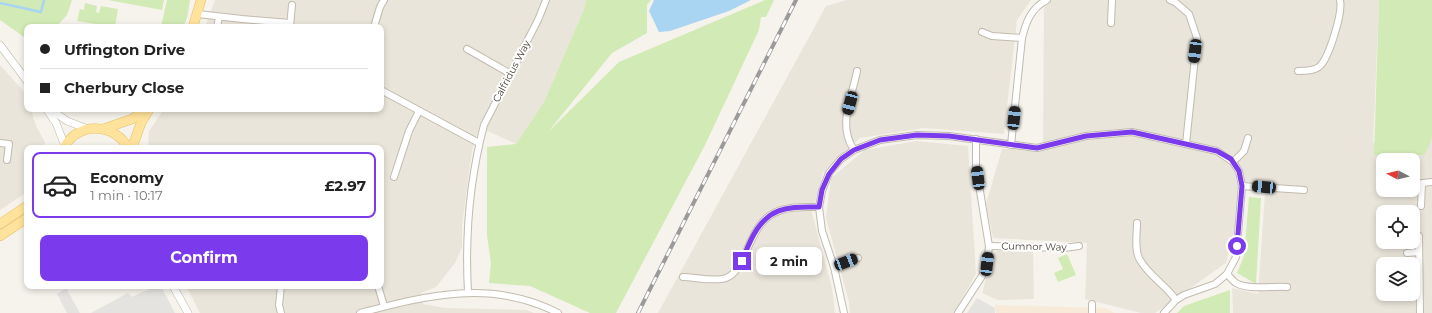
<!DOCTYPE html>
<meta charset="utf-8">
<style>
:root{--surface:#fff;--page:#f6f6f6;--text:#222;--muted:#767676;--line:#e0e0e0;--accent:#7c3aed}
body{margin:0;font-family:Montserrat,sans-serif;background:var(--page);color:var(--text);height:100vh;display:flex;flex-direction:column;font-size:15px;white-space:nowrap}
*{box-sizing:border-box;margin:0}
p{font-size:13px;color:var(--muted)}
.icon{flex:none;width:22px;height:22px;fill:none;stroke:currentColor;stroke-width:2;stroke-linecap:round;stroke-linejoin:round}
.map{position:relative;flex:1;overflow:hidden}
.details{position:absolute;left:24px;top:145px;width:360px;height:144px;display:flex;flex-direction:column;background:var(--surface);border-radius:8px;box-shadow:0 2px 6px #0003}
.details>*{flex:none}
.top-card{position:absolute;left:24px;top:24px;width:360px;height:88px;border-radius:8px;box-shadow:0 2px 6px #0003;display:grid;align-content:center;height:88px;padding:0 16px;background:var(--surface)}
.needle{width:26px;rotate:277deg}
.buttons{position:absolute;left:1376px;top:153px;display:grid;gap:8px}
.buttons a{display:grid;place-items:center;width:44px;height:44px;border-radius:8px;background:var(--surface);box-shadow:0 2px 6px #0003;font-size:20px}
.end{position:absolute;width:18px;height:18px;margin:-9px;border:5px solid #7c3aed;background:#fff;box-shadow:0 0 0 2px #fff}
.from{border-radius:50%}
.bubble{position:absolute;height:28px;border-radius:8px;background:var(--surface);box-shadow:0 2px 6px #0003;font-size:13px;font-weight:700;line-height:28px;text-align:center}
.car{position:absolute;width:12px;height:24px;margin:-12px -6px;border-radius:5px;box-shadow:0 0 3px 1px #0007;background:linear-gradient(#222 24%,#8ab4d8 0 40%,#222 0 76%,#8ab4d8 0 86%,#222 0)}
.top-card b{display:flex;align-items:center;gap:14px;height:38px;font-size:15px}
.top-card b+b{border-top:1px solid var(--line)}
.top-card i{width:10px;height:10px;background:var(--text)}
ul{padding:7px 0 0;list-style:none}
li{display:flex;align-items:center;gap:12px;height:66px;margin:0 8px 6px;padding:0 8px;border:2px solid transparent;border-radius:8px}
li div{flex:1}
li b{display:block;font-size:15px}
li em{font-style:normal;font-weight:700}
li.selected{border-color:var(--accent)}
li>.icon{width:36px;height:36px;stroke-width:1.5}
.button{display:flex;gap:8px;margin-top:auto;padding:8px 16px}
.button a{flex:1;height:46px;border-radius:8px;background:var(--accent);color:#fff;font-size:16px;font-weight:700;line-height:46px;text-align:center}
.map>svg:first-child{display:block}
.residential{fill:#eae5da;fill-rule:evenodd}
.commercial{fill:#f7ead8}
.green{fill:#d2eab5}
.parking{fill:#e5e3e0}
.water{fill:#a9d4f2}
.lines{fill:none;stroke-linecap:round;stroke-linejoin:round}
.stream{stroke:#a9d4f2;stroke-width:2.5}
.minor-casing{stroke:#c2bbae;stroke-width:8}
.tertiary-casing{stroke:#c2bbae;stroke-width:8}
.primary-casing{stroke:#e6c16a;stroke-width:10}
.minor{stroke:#fff;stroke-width:6}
.tertiary{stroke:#fff;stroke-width:7}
.primary{stroke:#ffe39c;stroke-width:9}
.rail-casing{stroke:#9a9a9a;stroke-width:4}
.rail{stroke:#fff;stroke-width:2.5;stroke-dasharray:8;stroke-linecap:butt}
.route{stroke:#7c3aed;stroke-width:5}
.labels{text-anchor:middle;stroke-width:4;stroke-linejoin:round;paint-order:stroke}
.street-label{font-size:10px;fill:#4b4439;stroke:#fff}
</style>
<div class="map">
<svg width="1432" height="313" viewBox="0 0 1432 313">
<rect width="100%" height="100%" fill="#f6f3ec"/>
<g class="residential">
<polygon points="215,0 586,0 584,9 544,102 516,144 479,127 472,151 462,225 462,247 455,263 436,287 421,293 423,304 445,308 527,310 534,313 200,313 186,286 381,286 381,148 148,148 149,131 164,109 381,109 381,27 205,27"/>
<polygon points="847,0 1031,0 1017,20 1004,134 924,128 860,138 823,173 812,213 832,288 835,313 658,313 826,6"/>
<path d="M1044,0H1379L1373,143L1432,109V313H1233L1232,288L1258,294L1266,180L1247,182L1226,263L1155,313H1141L1085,299L1087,243L993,238L986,204L1002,149H1043ZM1383,160H1413V190H1383ZM1383,212H1413V242H1383ZM1383,264H1413V294H1383Z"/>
<polygon points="0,65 26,94 27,109 31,109 36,126 45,142 44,148 27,148 27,192 0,210"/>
<polygon points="916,141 968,146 976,274 954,313 850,313 849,302 826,218 831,178 865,150"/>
<polygon points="997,251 1033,251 1034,299 998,300 982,293 993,254"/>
</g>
<polygon class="commercial" points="995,305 1105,308 1114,313 996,313"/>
<g class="green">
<polygon points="0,0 72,0 67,15 56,27 27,27 27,39 0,20"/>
<polygon points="108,0 164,0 162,10"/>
<polygon points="167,0 190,0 187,18 183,27 161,27"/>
<polygon points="586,0 651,0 647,5 647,33 612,53 548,132 619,62 765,0 774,0 766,17 761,17 759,30 705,145 616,313 590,313 530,286 489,283 491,263 487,235 487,147 516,144 544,102 584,9"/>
<polygon points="1379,0 1432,0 1432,135 1429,146 1424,155 1374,155"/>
<polygon points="85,3 97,6 96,12 99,13 101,6 118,9 115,27 77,21 80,9 84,10"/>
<polygon points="1249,197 1261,198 1256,284 1237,273 1244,256"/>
<polygon points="1067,254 1076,275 1058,282 1054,273 1063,269 1058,258"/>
<polygon points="1230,290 1230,313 1177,313 1184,306"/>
</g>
<g class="parking">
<polygon points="150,286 161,286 175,313 91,313 128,293 132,297 151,288"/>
<polygon points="66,288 80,313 67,313 57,294"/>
<polygon points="977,298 995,308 995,313 967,313"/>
</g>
<polygon class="water" points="654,0 751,0 729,11 670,31 659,32 649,11"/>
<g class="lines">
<polyline class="stream" points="0,3 41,12 44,0"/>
<g class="minor-casing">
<g id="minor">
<polyline points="1170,0 1175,2 1189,14 1197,38 1186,144"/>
<polyline points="198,14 242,19 290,23"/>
<polyline points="1111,23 1112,0"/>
<polyline points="217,27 219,17"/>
<polyline points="290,27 292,5"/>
<polyline points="374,27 380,7 384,0"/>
<polyline points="982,32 992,36 1022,38"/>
<polyline points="467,49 509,73"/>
<path d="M1298,71C1305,71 1315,71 1320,66C1329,57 1343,13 1340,0"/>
<polyline points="381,90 479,143"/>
<polyline points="0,143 9,144 7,160"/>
<path d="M1011,145L1022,38C1026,22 1031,8 1047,0"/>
<path d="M854,150C837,125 852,98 857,71"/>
<polyline points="1233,162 1244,151 1248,138"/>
<polyline points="394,177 409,131 419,111"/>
<polyline points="1242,186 1304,190"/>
<polyline points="1421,206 1422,183 1432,182"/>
<path d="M1137,223C1137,234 1134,251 1140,260C1149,276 1166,285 1176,300"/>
<polyline points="1419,236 1420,313"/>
<polyline points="989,246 1064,248 1079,246"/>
<polyline points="1407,253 1419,252"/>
<polyline points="834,267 858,258"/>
<path d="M1227,274C1230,277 1233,281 1236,283C1247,290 1273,286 1287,287"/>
<path d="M683,277C695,277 714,282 726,278C750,269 746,217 785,209C796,206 808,207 819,207"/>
<polyline points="281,286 279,305 281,313"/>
<polyline points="378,286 384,306"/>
<path d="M468,292C465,237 470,178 484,125L538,20L546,0"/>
<path d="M360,313C428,295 492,279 558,313"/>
<polyline points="844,313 834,267 822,231 819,207 822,191 829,173 841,159 854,150 880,140 917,135 949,136 1037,148 1086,136 1132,132 1217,151 1233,162 1239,171 1242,186 1236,257 1227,274 1215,284 1184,295 1176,300 1164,313"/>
<polyline points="958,313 982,276 987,264 989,246 976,167 976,139"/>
<polyline points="1092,313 1092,304"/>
</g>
</g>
<g class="tertiary-casing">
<g id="tertiary">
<polyline points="0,45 27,81"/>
<polyline points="50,109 67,121 88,129"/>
<polyline points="47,110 56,123 65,146"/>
<polyline points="173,286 188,313"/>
</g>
</g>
<g class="primary-casing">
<g id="primary">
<polyline points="193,27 201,0"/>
<polyline points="103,129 132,119 147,109"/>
<path d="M64,148C77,121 115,123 128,148"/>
<polyline points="132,148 141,123 149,110"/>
<polyline points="0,224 27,206"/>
<polyline points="0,236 27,218"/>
</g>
</g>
<use href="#minor" class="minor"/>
<use href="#tertiary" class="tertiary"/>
<use href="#primary" class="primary"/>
<g class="rail-casing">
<polyline id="rail" points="638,313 796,0"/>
</g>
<use href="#rail" class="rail"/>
</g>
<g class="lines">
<path class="route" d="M742,261C750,240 760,214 785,209C796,206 808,207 819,207L822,190L829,174L841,159L854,150L880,140L917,135L949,136L1037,148L1086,136L1132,132L1217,151L1231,159L1239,171L1242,186L1237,246"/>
</g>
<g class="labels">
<g class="street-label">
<text transform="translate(511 71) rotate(-62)" y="4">Calfridus Way</text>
<text transform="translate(1034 246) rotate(1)" y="4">Cumnor Way</text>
</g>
</g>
</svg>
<div class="buttons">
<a><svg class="needle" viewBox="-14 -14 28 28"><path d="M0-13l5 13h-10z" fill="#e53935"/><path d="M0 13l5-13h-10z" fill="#767676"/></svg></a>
<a><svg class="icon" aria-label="locate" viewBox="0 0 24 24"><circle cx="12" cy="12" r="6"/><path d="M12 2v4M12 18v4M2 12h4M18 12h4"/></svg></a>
<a><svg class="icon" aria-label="layers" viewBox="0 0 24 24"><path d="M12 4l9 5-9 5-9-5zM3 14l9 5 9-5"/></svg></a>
</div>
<i class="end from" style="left:1237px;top:246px"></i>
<i class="end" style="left:742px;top:261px"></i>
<div class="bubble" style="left:756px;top:247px;width:66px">2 min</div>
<i class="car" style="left:1195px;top:51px;rotate:187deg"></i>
<i class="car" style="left:850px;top:103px;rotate:195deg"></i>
<i class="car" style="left:1014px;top:118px;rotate:6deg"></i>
<i class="car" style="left:978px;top:178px;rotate:353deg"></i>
<i class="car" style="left:1264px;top:187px;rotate:275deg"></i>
<i class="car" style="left:846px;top:262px;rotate:69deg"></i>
<i class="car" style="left:987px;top:264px;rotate:7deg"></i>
<div class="top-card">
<b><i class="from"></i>Uffington Drive</b>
<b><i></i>Cherbury Close</b>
</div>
<section class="details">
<ul>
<li class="selected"><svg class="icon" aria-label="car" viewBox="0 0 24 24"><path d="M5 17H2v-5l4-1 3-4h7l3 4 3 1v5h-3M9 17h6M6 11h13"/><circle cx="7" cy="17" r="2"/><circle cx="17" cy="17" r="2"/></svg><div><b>Economy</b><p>1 min · 10:17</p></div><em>£2.97</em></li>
</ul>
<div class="button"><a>Confirm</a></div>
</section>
</div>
